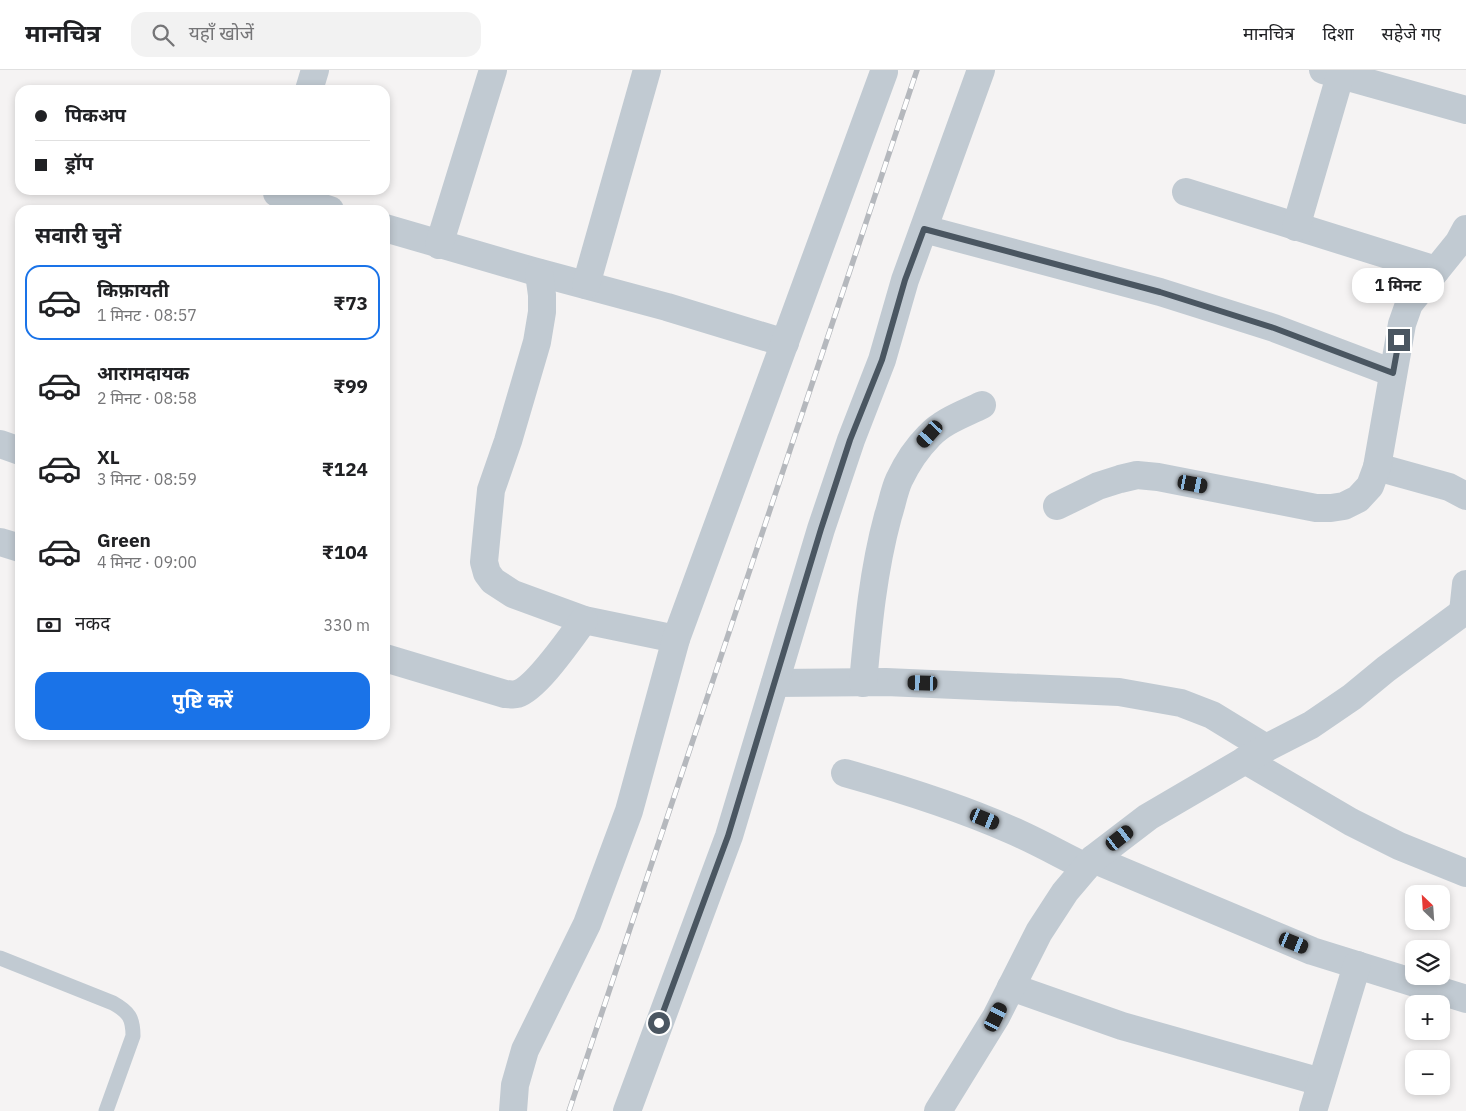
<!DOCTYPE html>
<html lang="hi">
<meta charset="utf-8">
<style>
:root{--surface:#fff;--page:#f2f2f2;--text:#202124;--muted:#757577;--line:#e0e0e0;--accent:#1a73e8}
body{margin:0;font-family:"IBM Plex Sans","Noto Sans Devanagari",sans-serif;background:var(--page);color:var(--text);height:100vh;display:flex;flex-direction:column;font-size:19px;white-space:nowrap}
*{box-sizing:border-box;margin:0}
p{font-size:16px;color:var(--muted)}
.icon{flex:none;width:28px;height:28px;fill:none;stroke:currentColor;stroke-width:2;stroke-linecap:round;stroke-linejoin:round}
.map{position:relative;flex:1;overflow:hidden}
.drawer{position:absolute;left:15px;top:135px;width:375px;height:535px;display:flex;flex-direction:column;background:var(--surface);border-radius:15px;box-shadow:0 2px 8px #0003}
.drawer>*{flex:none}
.guide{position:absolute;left:15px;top:15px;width:375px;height:110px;border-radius:15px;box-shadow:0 2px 8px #0003;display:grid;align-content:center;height:110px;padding:0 20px;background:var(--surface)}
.needle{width:32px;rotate:335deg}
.fabs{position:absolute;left:1405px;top:815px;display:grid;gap:10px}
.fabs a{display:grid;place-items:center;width:45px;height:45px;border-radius:10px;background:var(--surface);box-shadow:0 2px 8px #0003;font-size:25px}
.end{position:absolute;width:22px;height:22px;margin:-11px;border:6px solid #4a5661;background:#fff;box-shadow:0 0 0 2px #fff}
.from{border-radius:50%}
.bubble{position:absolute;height:35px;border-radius:15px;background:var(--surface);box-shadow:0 2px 8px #0003;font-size:16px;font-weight:700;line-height:35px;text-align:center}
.car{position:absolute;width:15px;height:30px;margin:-15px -8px;border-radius:6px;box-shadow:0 0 4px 1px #0007;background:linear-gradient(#222 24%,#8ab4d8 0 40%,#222 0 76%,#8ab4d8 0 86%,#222 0)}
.guide b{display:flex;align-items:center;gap:18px;height:48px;font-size:19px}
.guide b+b{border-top:1px solid var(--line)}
.guide i{width:12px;height:12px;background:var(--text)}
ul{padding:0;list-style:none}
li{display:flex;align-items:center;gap:15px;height:75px;margin:0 10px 8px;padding:0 10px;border:2px solid transparent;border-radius:15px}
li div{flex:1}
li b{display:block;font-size:19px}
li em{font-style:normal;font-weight:700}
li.current{border-color:var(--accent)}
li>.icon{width:45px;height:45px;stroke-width:1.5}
h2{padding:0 20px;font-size:22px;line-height:60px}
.pay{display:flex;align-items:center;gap:12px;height:55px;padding:0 20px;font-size:19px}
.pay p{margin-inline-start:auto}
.action{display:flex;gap:10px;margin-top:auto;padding:10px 20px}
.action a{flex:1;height:58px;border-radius:15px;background:var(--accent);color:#fff;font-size:20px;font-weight:700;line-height:58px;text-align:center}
header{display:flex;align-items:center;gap:30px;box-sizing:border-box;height:70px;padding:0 25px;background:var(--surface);border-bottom:1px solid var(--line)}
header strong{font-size:24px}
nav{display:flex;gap:28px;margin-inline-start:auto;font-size:18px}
.search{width:350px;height:45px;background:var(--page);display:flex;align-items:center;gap:12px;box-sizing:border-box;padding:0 18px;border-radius:15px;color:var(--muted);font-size:19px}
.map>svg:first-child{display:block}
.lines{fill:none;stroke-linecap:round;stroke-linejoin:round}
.service{stroke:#c1cad2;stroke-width:15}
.minor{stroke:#c1cad2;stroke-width:28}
.rail-casing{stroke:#b5b8bd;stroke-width:5.5}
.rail{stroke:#fff;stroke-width:4;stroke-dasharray:11;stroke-linecap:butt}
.route{stroke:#4a5661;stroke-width:6}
</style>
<header>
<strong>मानचित्र</strong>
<div class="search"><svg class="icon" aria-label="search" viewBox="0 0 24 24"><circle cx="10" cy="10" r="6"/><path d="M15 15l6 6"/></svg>यहाँ खोजें</div>
<nav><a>मानचित्र</a><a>दिशा</a><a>सहेजे गए</a></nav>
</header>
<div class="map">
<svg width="1466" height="1041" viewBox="0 0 1466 1041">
<rect width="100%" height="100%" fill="#f5f3f3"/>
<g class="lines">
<path class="service" d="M0,888L113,933C129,942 133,948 133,966L106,1041"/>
<g class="minor">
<polyline points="1323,0 1466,40"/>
<polyline points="309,20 315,0"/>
<polyline points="1186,122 1436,200"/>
<polyline points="277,123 330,140"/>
<polyline points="1296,157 1340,6"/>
<polyline points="385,158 533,201 667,237 785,273"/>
<polyline points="924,159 1160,222 1274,258 1393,303"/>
<polyline points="439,175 493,0"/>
<polyline points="539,203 542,225 542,242 537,272 508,371 491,420 484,492 487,503 493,511 513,524 584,550 676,569"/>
<polyline points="586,215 647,0"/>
<polyline points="0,374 20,381"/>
<polyline points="1377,397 1449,417 1466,426"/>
<polyline points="1057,436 1098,416 1120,409 1137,405 1158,407 1316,438 1331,438 1344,436 1358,429 1370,416 1377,397 1402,254 1409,234 1459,172 1466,159"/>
<polyline points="0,472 20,478"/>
<polyline points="1463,542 1466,514"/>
<path d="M385,588L505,624C509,624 514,625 517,624C537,618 571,567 584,550"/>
<polyline points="775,613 886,612 1119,622 1181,633 1212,645 1266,678"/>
<path d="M863,613C868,557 873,501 888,446C892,434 894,421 899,410C907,393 916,379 929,366C943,351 964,344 982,335"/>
<polyline points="1245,690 1351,752 1399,776 1466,803"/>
<path d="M845,703C902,719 957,736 1011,760C1037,771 1061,785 1086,797"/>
<polyline points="1093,789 1312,881 1466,929"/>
<polyline points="1011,917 1122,956 1321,1012"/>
<polyline points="513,1041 515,1015 525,980 587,854 629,741 676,569 884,2"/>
<polyline points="627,1041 729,766 821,459 851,370 882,290 905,210 981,0"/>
<polyline points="938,1041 996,947 1039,862 1065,822 1093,789 1148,747 1266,678 1311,655 1352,627 1386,599 1466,540"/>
<polyline points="1313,1041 1357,895"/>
</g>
<g class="rail-casing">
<polyline id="rail" points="569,1041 917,0"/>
</g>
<use href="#rail" class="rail"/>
</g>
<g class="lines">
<polyline class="route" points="659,953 728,766 821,459 850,370 882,290 905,210 924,159 1160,222 1274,258 1393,303 1399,270"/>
</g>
</svg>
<div class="fabs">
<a><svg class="needle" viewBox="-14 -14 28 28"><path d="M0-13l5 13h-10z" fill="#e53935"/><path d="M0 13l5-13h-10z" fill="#757577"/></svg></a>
<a><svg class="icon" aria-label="layers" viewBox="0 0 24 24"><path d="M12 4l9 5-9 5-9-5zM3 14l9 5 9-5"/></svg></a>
<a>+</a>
<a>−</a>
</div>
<i class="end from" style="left:659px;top:953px"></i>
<i class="end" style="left:1399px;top:270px"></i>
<div class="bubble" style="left:1352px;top:198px;width:92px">1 मिनट</div>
<i class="car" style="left:930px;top:364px;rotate:222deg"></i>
<i class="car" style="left:1193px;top:414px;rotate:101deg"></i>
<i class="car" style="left:923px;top:613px;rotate:272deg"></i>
<i class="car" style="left:985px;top:749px;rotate:112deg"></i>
<i class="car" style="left:1120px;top:768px;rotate:52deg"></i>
<i class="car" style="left:1294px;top:873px;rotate:112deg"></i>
<i class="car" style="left:996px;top:947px;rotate:27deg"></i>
<div class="guide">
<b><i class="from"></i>पिकअप</b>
<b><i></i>ड्रॉप</b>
</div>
<section class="drawer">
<h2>सवारी चुनें</h2>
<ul>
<li class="current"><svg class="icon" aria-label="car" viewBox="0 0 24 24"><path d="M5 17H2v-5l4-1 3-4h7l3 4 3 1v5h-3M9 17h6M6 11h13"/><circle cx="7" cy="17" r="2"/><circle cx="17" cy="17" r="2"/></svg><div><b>किफ़ायती</b><p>1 मिनट · 08:57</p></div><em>₹73</em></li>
<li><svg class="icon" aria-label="car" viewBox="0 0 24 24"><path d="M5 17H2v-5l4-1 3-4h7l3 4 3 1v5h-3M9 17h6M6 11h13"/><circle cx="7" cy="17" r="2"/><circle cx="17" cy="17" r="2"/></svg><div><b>आरामदायक</b><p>2 मिनट · 08:58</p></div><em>₹99</em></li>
<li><svg class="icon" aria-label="car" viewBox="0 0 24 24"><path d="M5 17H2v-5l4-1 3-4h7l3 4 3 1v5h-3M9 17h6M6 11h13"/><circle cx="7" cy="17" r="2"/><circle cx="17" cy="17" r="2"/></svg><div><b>XL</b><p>3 मिनट · 08:59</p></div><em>₹124</em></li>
<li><svg class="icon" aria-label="car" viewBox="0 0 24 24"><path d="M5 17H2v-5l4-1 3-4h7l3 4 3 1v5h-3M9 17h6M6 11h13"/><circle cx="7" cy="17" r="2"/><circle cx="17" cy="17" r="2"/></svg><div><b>Green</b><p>4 मिनट · 09:00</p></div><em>₹104</em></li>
</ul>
<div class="pay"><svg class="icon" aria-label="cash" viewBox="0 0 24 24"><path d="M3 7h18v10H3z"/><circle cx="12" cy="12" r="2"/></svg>नकद<p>330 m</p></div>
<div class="action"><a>पुष्टि करें</a></div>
</section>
</div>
